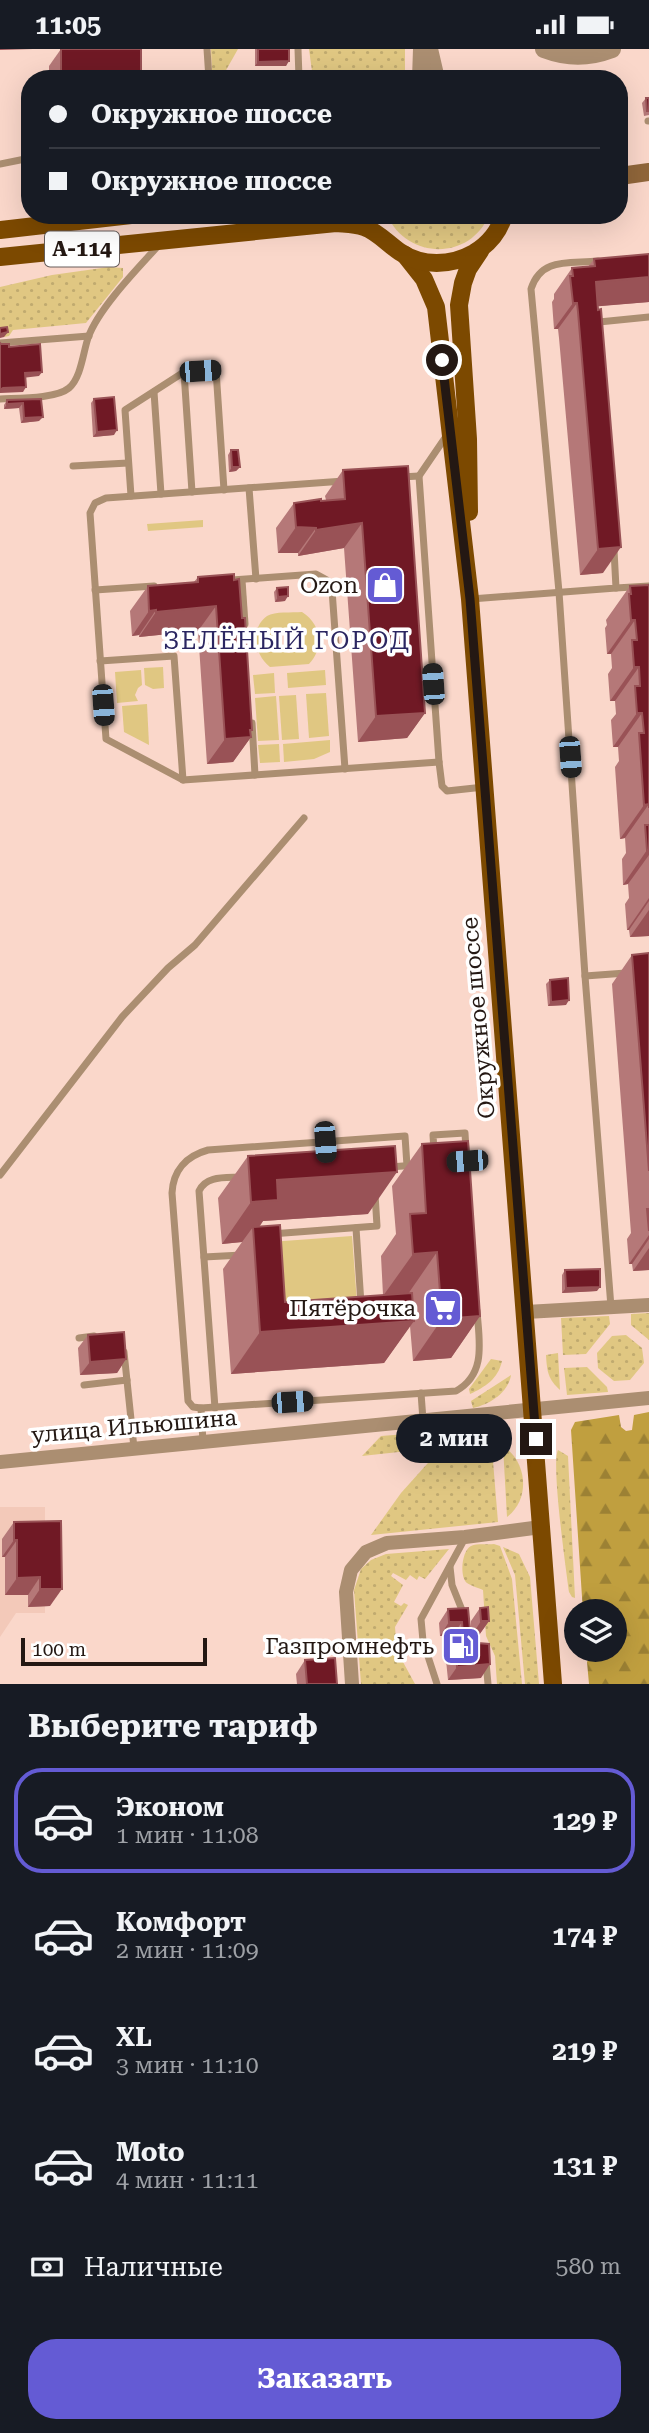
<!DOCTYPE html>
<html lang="ru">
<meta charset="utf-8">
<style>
:root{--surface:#171b24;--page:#20242c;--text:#f1f3f6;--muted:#9ea1a6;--line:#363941;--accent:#645bd4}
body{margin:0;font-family:"Roboto Serif",serif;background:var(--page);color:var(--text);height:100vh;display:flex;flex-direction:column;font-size:26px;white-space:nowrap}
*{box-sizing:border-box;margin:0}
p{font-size:23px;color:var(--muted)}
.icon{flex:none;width:38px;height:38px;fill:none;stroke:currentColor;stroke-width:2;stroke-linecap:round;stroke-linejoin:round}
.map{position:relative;height:1635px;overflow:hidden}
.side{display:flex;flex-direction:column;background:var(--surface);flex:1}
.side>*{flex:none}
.guide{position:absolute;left:21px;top:21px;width:607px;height:154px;border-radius:28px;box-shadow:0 7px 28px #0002;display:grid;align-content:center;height:154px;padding:0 28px;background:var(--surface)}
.buttons{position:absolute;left:564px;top:1550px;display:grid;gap:14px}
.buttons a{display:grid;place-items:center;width:63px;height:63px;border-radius:50%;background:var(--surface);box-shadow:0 7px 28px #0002;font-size:35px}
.scale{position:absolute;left:21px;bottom:18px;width:186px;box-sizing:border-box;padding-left:7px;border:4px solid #241813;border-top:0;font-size:19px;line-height:24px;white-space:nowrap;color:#241813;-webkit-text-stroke:5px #fff;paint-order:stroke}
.end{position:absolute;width:32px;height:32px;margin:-16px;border:9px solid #241813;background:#fff;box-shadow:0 0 0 4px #fff}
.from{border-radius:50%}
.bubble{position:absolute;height:49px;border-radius:24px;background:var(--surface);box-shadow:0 7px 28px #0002;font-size:23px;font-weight:700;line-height:49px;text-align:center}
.car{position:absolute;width:21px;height:42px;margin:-21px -10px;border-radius:9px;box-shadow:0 0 5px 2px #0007;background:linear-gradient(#222 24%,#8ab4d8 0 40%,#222 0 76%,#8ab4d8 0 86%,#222 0)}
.guide b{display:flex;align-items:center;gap:24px;height:66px;font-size:26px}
.guide b+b{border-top:2px solid var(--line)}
.guide i{width:18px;height:18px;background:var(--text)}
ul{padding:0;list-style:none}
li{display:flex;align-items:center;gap:21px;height:105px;margin:0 14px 10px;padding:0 14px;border:4px solid transparent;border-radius:28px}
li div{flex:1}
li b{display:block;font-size:26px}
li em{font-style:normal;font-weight:700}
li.current{border-color:var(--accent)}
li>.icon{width:63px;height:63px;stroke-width:1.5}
h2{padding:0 28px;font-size:32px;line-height:84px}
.pay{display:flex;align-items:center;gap:18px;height:77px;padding:0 28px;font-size:26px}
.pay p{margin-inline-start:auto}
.primary-button{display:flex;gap:14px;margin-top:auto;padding:14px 28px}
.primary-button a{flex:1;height:80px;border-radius:28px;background:var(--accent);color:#fff;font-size:28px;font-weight:700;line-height:80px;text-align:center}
.status{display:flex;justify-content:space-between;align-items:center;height:49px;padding:0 35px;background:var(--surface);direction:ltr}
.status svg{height:19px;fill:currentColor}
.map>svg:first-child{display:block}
.built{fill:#f3c9b9}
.grass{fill:url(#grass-dots)}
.forest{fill:url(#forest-firs)}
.park{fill:#e0c782;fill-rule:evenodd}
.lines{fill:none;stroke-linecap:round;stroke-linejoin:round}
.service{stroke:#ab8e71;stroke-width:7}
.minor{stroke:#ab8e71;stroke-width:14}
.tertiary{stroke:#ab8e71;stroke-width:18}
.secondary{stroke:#90663a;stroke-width:18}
.primary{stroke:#7c4900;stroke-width:18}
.wall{fill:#b57878}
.shaded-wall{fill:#995256}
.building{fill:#701925;stroke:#995256;stroke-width:2}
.route{stroke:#241813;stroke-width:9}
.labels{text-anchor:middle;stroke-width:7;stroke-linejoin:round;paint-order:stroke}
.shield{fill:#fff;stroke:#665d5a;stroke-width:2}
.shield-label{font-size:21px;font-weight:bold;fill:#241813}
.poi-label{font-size:23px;fill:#241813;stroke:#fff;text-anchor:end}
.street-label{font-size:23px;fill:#241813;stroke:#fff}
.neighbourhood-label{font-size:24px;letter-spacing:2px;fill:#2b2661;stroke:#fff}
</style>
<div class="status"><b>11:05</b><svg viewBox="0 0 49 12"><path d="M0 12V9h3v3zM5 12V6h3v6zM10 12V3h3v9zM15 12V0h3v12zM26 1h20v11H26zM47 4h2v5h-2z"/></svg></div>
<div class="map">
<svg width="649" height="1635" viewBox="0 0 649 1635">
<defs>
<pattern id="grass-dots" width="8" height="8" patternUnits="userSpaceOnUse" patternTransform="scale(1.75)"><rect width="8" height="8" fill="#e0c782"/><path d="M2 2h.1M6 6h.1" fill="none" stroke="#c0aa6f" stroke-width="1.8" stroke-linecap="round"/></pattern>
<pattern id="forest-firs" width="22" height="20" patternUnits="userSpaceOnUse" patternTransform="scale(1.75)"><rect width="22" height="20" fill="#c09f3f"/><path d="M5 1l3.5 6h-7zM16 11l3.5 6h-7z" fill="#9c8134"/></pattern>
</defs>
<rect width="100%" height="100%" fill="#fad7ca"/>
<polygon class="built" points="0,1458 45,1458 45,1564 16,1564 0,1588"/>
<g class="grass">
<polygon points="211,0 238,0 225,23 220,28 215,28 212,24"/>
<polygon points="309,0 405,0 405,30 313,30"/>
<path d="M387,166H489C470,212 407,211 387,166Z"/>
<polygon points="109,218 123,219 123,228 86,274 13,281 9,287 4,288 4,283 0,283 0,238 52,226"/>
<polygon points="649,1264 649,1291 631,1276 631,1265"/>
<polygon points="609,1267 610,1275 586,1305 563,1306 561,1269"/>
<polygon points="626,1286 642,1299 644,1314 630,1331 614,1332 598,1319 597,1304 612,1287"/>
<path d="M558,1304L560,1341C548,1330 547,1323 546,1306Z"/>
<path d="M491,1310L502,1312C498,1330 485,1338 470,1345L469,1340Z"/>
<polygon points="587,1318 607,1338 608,1343 567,1346 564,1319"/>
<path d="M511,1326C508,1344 490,1355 473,1359L471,1352Z"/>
<polygon points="470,1380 472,1395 362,1407 381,1387"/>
<path d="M503,1397C527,1412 531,1450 507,1468Z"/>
<polygon points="492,1400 498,1473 371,1486 401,1444 436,1405"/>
<path d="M558,1401L568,1407L575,1549L572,1548L569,1543C566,1520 551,1415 558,1401Z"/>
<path d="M494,1495L500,1497L512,1530L522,1635H497L495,1607L486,1587L483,1541C479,1539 471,1537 467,1534C459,1528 462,1501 471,1497C477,1494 488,1496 494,1495Z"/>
<polygon points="503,1498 519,1505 530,1528 539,1635 525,1635 515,1526"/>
<polygon points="449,1500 425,1530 419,1527 417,1531 410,1526 406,1531 393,1524 391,1527 403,1536 394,1553 401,1557 404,1554 408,1556 395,1578 397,1602 415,1635 361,1635 354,1541 361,1520 371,1511 386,1505"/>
</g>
<polygon class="forest" points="649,1363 649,1635 589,1635 587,1613 594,1601 614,1601 614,1563 583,1563 571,1381 575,1373 619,1366 621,1378 626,1382 632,1381 634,1366"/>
<g class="park">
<polygon points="203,471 203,478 148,482 147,475"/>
<path d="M302,563C321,575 325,598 309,615L270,618C255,607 249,580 267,567C275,562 292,564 302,563ZM287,580L295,583L299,591L297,599L289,604L280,601L276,593L279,584Z"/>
<polygon points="163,618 164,639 153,640 145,636 144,619"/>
<polygon points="141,621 142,636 138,639 135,646 138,652 117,654 115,623"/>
<polygon points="325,621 326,636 288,639 287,624"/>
<polygon points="274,624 275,644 255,645 253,626"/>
<polygon points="326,644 329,687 309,689 306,645"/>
<polygon points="296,646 299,690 282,691 279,647"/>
<polygon points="276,647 279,691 258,692 255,649"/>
<polygon points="147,655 149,696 124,683 122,657"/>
<polygon points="330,691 330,703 314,710 284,713 283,695"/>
<polygon points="279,695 280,713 260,714 258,696"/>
<polygon points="352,1187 358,1267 276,1273 270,1193"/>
</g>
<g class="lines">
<g class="service">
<polyline points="207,0 209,30"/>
<polyline points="276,30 299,29 298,0"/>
<polyline points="648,72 649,72"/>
<polyline points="0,115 30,109"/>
<path d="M598,212C569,215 541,208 531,240L559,543L585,927L626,924"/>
<polyline points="599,279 599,273 649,268"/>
<polyline points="0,294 89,287"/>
<polyline points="184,323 192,443"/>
<polyline points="154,343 161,445"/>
<path d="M0,350C17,349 56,350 69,339C81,329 83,304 88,289C98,260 138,219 160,195"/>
<polyline points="447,386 419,427 439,713 442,737 447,742 484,738"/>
<polyline points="73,417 128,414"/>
<polyline points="401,428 419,427"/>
<polyline points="344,432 106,449 95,454 90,464 106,690 183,731 439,713"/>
<polyline points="249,439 256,530"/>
<polyline points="131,447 125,361 184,323 216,321 224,441"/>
<polyline points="232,531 316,525 327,531 332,541 345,720"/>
<polyline points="242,531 245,575"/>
<polyline points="616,539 649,537"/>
<polyline points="95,541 154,537"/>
<polyline points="471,550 616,539 614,501"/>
<polyline points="100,612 174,607 183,731"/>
<polyline points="252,674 255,726"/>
<polyline points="585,927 611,1258"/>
<polyline points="434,1102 433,1086 465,1084 466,1101"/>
<path d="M407,1117L405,1087L208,1101C186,1107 173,1122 172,1144L188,1352L193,1358L201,1359L456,1342C487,1325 479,1291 477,1262"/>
<polyline points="390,1118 416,1116"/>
<polyline points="0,1126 122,968 168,919 195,896 304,769"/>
<polyline points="356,1179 361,1255"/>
<polyline points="271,1185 377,1177 375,1145"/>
<polyline points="204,1208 242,1206"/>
<polyline points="79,1289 94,1287"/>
<polyline points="124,1303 134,1399"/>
<polyline points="84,1336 127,1331"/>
<polyline points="421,1344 423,1371"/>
<polyline points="201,1359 203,1393"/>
<path d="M215,1359L199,1142C206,1126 226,1129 242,1128"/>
<polyline points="450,1518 452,1536 464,1566"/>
<polyline points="486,1613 488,1635"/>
<polyline points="437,1635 423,1592 421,1570 465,1489"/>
</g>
<g class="minor">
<polyline points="526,1263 649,1256"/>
<polyline points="0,1413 649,1349"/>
<polyline points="352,1635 346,1543 351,1521 366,1503 387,1494 465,1488 541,1478"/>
</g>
<g class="tertiary">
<polyline points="429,0 436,30"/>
<path d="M544,0C568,9 588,9 612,0"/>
<polyline points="421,30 422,0"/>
</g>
<polyline class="secondary" points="620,127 649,123"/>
<g class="primary">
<polyline points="0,181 131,166"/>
<polyline points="405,206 424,230 436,258 470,550 553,1635"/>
<path d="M0,208L336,174C346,175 355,175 364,178C378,183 388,195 400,203C422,218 451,217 474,204C489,195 499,183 504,166"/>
<polyline points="469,463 468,390 459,256 463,234 468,220 480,202"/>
</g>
</g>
<g class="wall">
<polygon points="61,0 141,30 49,30 49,17"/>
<polygon points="255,0 289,0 286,17 255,17"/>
<polygon points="646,49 649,49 649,66 644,67 642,54"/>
<polygon points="649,205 649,253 598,257 603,524 580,526 559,289 558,280 554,280 552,253 554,250 554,245 572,219 588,218 594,210"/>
<polygon points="41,350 39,372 21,374 19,359 4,360 4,356 7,351"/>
<polygon points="94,350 114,386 93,388 91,354"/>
<polygon points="231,401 240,418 236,422 229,423 228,406"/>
<polygon points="408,417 425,664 407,689 358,693 344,499 298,507 298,504 278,504 276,479 294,454 326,451 325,447 343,421"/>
<polygon points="198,528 242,569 252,681 250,684 251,688 233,713 207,715 198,582 139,588 139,586 132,587 130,562 148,537 194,533"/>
<polygon points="649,536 649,887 630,888 629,881 627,881 625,855 629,849 628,835 623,836 622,810 626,804 625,789 620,790 615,718 619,712 618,698 613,698 611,671 616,665 615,652 610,652 608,625 612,619 611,605 607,605 605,579 607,576 606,571 630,537"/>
<polygon points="277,539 285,552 275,553 274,543"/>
<polygon points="649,904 649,1221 633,1222 632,1215 629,1215 627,1190 631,1184 612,935 632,906"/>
<polygon points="550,931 566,956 548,957 546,935"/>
<polygon points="422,1095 480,1267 451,1309 413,1312 410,1277 384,1314 231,1325 223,1220 242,1193 222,1195 218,1149 248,1107 368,1165 263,1172 260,1177 285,1253 383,1246 381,1207 396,1185 392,1137"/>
<polygon points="565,1221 597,1242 562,1244 562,1226"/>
<polygon points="88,1286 126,1310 117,1324 80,1326 78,1299"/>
<polygon points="61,1472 50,1557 28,1558 28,1546 5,1546 5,1508 2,1508 2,1490 14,1473"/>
<polygon points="480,1559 489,1572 479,1586 477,1586 481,1629 448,1631 446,1611 454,1600 453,1586 440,1587 439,1574 448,1560 471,1581 471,1572"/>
<polygon points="305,1611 337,1635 297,1635 296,1625"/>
</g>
<g class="shaded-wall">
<polygon points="0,0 33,0 0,1"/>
<polygon points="289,12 286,17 255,17 258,13"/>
<polygon points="649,228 649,253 578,259 596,233"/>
<polygon points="573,254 577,254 558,280 554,280"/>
<polygon points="8,283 4,288 0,289 0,285"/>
<polygon points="42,323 39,327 22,329 25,324"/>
<polygon points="26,338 23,343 0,344 0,341 3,339"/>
<polygon points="23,354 19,359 4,360 7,355"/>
<polygon points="43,368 39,372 21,374 24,369"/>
<polygon points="117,381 114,386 93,388 97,383"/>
<polygon points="232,418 240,418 236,422 229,423"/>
<polygon points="362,474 344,499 298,507 316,481"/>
<polygon points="296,478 316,479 298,504 278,504"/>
<polygon points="621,498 603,524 580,526 598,500"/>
<polygon points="288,547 285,552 275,553 278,548"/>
<polygon points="216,557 198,582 139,588 156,563"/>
<polygon points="156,561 139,586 132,587 149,562"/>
<polygon points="631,571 635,571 611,605 607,605"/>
<polygon points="634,618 639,618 615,652 610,652"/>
<polygon points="425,664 407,689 358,693 376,667"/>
<polygon points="637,664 642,664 618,698 613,698"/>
<polygon points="252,681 248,688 251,688 233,713 207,715 225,690"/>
<polygon points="649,755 625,789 620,790 644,756"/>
<polygon points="647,801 649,801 649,806 628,835 623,836"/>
<polygon points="649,849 649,852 629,881 627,881"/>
<polygon points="649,861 649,887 630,888"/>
<polygon points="569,951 566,956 548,957 551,953"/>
<polygon points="397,1123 368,1165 263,1172 253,1186 253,1178 242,1193 222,1195 251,1153 277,1131"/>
<polygon points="649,1186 649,1190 632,1215 629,1215"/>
<polygon points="649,1199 649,1221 633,1222"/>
<polygon points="437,1203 408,1245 383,1247 413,1205"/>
<polygon points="600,1238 597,1242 562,1244 566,1239"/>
<polygon points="480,1267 451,1309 413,1312 442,1270"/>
<polygon points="414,1272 384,1314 231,1325 260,1283"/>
<polygon points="126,1310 117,1324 80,1326 90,1313"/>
<polygon points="14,1491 17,1491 5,1508 2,1508"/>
<polygon points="40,1528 28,1546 5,1546 17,1529"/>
<polygon points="40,1540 62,1540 50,1557 28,1558"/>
<polygon points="481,1572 489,1572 479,1586 472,1586"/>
<polygon points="449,1573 462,1573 453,1586 440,1587"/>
<polygon points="490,1615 481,1629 448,1631 457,1618"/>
</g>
<g class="building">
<rect x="61" y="0" width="80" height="30"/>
<polygon points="258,0 289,0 289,12 258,13"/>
<polygon points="646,49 649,49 649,62 647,62"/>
<polygon points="649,205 649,228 596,233 598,261 601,260 621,498 598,500 578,263 577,254 573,254 570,227 573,227 572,219 595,217 594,210"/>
<polygon points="7,278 8,283 0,285 0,279"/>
<polygon points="0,294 1,295 9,295 9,298 40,295 42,323 25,324 26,338 3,339 0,341"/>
<polygon points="114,348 117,381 97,383 94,350"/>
<polygon points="41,350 43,368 24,369 23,354 7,355 7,351"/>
<polygon points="231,401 238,401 240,418 232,418"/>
<polygon points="408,417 425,664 376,667 362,474 316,481 316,479 296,478 294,454 321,450 321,452 345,450 343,421"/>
<polygon points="234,525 234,531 239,530 242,569 245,569 252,681 250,681 251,688 225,690 216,557 156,563 156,561 149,562 148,537 198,533 198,528"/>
<polygon points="649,536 649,759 649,755 644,756 639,684 644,684 642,664 637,664 635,637 640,637 639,618 634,618 632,591 637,591 635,571 631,571 629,545 631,545 630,537"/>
<polygon points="288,538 288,547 278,548 277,539"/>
<polygon points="645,776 649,776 649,801 647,801"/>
<polygon points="649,904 649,1122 632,906"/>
<polygon points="568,929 569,951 551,953 550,931"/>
<polygon points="468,1092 480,1267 442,1270 437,1203 413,1205 410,1165 426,1164 422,1095"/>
<polygon points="395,1097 397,1123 277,1131 278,1151 251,1153 248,1107"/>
<polygon points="647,1160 649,1160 649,1182"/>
<polygon points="280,1176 285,1253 412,1244 414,1272 260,1283 253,1178"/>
<polygon points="600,1220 600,1238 566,1239 565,1221"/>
<polygon points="124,1283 126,1310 90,1313 88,1286"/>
<polygon points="61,1472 62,1540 40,1540 40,1528 17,1529 17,1491 14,1491 14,1473"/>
<polygon points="488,1558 489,1572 481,1572 480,1559"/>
<polygon points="468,1559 470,1580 478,1587 478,1594 489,1595 490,1615 457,1618 456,1597 464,1597 462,1573 449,1573 448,1560"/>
<polygon points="335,1609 337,1635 307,1635 305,1611"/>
</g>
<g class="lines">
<polyline class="route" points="442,311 470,550 536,1390"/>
</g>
<defs>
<g id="shop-square" transform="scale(2.0125)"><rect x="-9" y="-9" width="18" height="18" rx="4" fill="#645bd4" stroke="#fff"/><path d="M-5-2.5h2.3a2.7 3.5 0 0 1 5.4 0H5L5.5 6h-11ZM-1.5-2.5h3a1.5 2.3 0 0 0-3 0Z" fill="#fff"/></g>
<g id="supermarket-square" transform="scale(2.0125)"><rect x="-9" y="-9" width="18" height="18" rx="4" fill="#645bd4" stroke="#fff"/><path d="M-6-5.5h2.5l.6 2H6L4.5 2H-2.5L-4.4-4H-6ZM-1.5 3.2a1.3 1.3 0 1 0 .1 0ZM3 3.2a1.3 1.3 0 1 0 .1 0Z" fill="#fff"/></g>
<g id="fuel-square" transform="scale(2.0125)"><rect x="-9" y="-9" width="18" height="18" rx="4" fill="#645bd4" stroke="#fff"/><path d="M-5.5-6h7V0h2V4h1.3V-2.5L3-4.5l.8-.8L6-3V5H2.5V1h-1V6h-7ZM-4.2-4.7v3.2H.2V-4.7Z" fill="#fff"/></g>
</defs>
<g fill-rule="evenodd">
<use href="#shop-square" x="385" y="536"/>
<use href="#supermarket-square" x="443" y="1259"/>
<use href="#fuel-square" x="461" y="1597"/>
</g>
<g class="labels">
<rect class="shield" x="45" y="182.5" width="74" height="35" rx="5"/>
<g class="shield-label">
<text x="82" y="207">А-114</text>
</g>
<g class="poi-label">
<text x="358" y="544">Ozon</text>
<text x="416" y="1267">Пятёрочка</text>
<text x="434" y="1605">Газпромнефть</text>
</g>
<g class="street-label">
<text transform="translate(478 969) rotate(-95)" y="8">Окружное шоссе</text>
<text transform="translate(134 1377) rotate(-5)" y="8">улица Ильюшина</text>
</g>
<g class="neighbourhood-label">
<text x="287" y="600">ЗЕЛЁНЫЙ ГОРОД</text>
</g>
</g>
</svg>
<div class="buttons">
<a><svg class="icon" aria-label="layers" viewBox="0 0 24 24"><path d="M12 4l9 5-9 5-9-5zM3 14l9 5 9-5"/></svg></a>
</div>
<div class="scale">100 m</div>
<i class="end from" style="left:442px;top:311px"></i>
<i class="end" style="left:536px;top:1390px"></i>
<div class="bubble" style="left:396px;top:1365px;width:116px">2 мин</div>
<i class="car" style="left:200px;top:322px;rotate:86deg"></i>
<i class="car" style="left:433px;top:635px;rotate:356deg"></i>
<i class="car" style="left:103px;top:656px;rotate:176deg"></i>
<i class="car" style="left:570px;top:708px;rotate:176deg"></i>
<i class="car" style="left:325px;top:1093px;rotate:176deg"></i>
<i class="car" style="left:467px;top:1112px;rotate:266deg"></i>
<i class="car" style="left:292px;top:1353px;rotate:86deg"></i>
<div class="guide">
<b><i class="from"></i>Окружное шоссе</b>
<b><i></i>Окружное шоссе</b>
</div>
</div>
<section class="side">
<h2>Выберите тариф</h2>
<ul>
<li class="current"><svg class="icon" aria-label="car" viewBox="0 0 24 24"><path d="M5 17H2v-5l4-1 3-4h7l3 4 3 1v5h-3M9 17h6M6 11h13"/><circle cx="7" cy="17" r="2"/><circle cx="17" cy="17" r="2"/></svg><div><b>Эконом</b><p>1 мин · 11:08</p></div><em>129 ₽</em></li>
<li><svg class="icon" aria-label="car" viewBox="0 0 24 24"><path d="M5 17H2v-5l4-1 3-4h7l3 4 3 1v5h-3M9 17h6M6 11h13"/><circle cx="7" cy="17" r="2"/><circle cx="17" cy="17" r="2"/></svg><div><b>Комфорт</b><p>2 мин · 11:09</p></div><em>174 ₽</em></li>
<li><svg class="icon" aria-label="car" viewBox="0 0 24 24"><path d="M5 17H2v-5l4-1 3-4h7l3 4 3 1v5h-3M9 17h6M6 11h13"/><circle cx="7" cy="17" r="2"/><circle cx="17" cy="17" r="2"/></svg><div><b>XL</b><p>3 мин · 11:10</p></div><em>219 ₽</em></li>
<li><svg class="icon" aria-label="car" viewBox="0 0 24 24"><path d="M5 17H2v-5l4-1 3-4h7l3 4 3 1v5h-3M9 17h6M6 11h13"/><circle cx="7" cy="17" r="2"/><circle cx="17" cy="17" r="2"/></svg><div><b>Moto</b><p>4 мин · 11:11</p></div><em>131 ₽</em></li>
</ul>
<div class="pay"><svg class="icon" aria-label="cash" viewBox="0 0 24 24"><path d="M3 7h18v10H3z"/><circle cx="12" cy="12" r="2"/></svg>Наличные<p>580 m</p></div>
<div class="primary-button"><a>Заказать</a></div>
</section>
